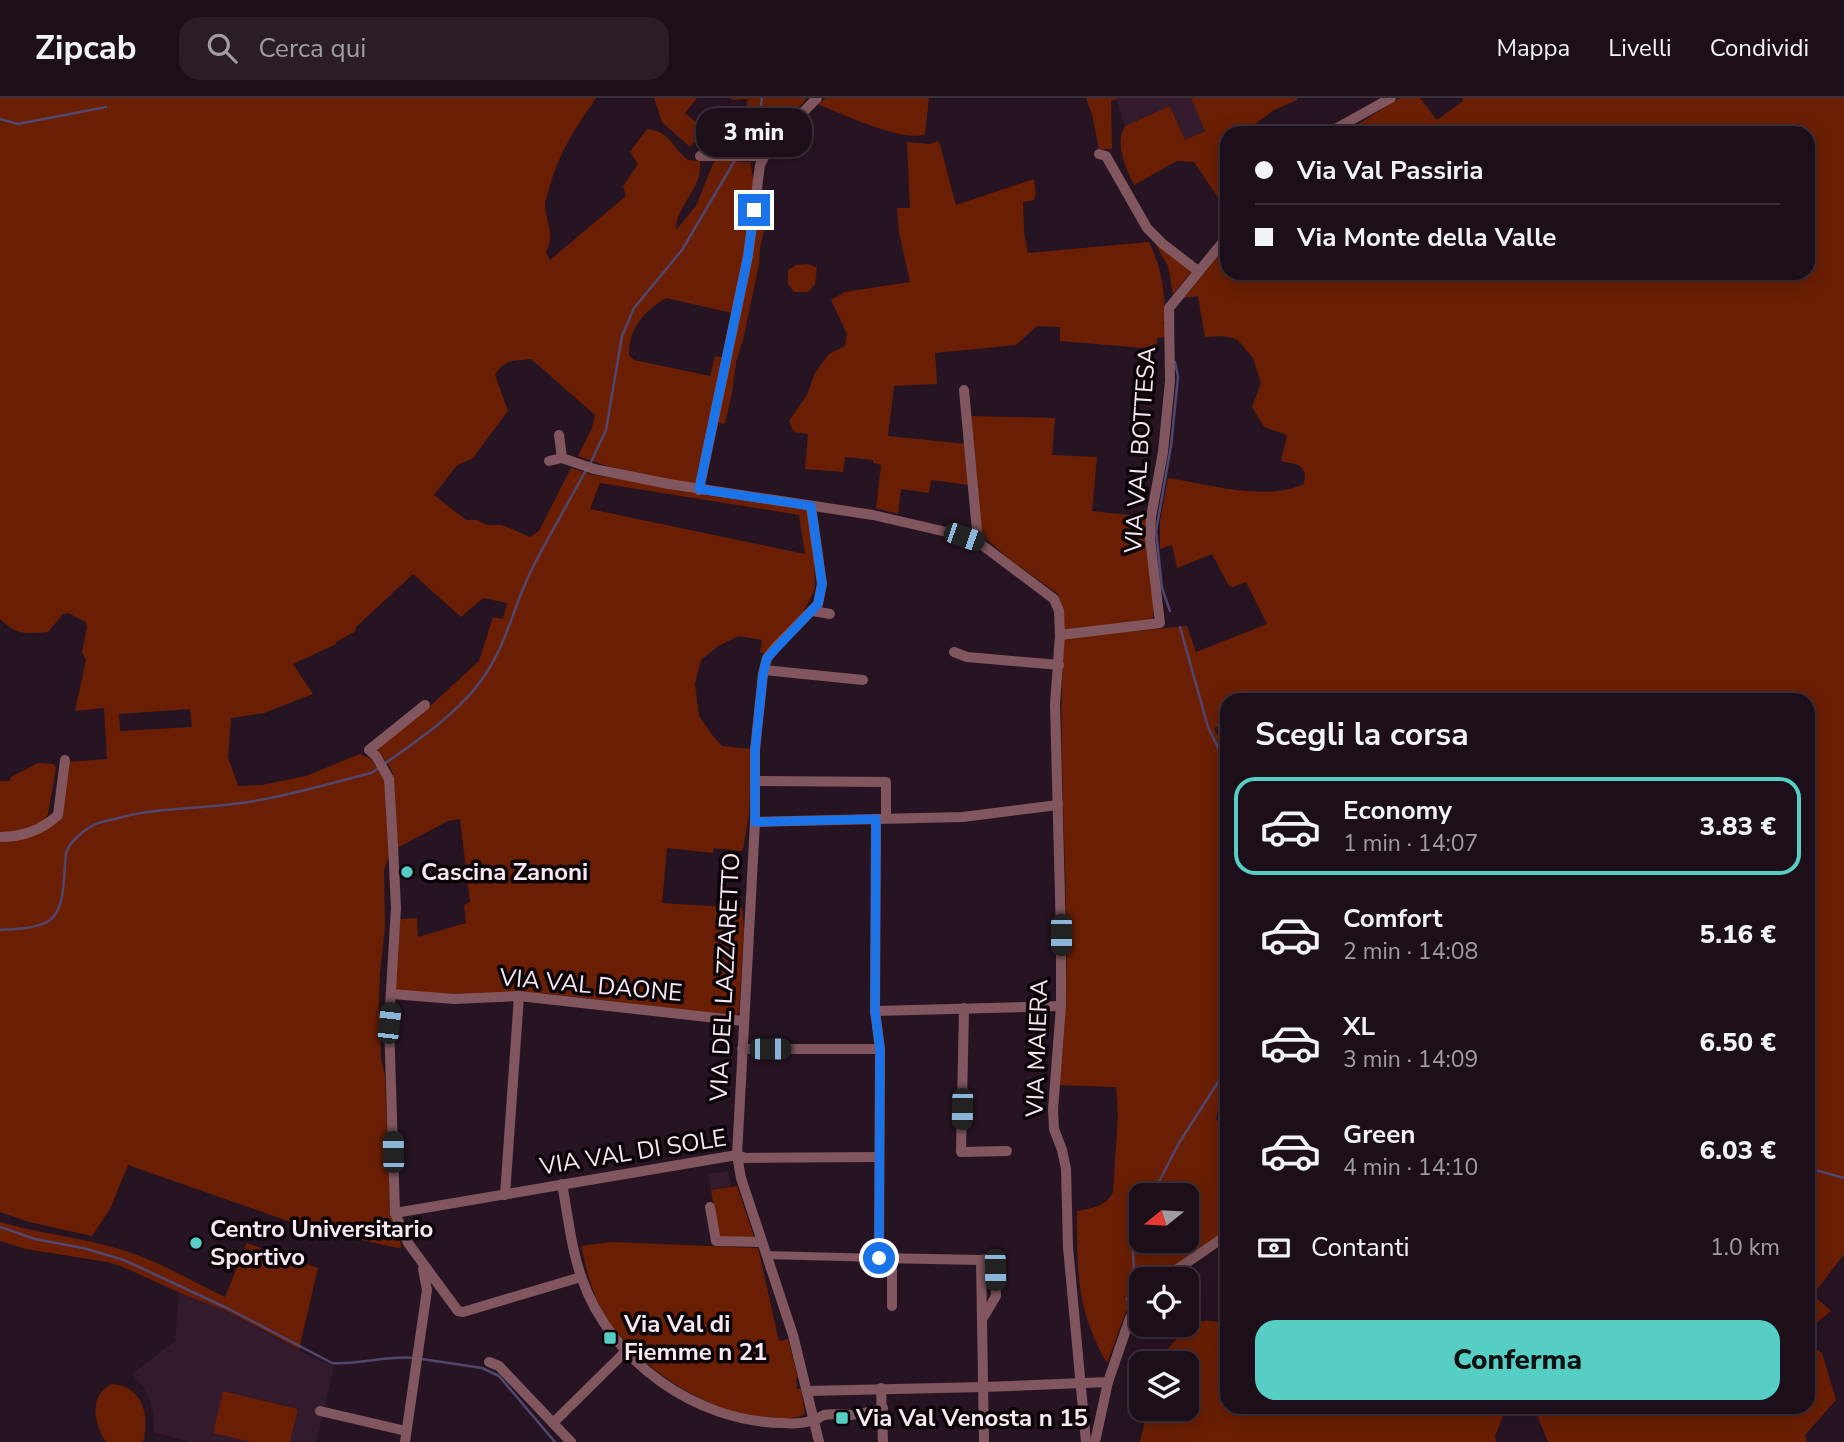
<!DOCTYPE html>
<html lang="it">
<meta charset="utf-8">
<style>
:root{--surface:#1d0f1a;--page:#2a1d27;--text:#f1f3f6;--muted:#a09ca2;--line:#3b2f39;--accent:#56cec4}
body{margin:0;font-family:"Nunito Sans",sans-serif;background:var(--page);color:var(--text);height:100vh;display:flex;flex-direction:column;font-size:26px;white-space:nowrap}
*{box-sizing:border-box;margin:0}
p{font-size:23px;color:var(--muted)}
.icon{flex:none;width:38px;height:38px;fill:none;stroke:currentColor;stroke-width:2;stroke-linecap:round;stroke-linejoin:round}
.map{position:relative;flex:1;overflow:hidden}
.side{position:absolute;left:1220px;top:595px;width:595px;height:721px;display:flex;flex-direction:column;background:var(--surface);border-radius:21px;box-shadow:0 4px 18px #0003,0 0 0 2px var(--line)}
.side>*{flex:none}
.guide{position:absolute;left:1220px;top:28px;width:595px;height:154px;border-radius:21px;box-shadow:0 4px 18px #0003,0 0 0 2px var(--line);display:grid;align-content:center;height:154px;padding:0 35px;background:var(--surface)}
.needle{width:46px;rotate:252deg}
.tools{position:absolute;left:1129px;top:1085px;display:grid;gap:14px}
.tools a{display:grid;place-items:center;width:70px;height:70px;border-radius:14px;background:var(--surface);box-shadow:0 4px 18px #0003,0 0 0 2px var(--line);font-size:35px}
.end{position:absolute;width:32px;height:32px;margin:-16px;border:9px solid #1a73e8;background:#fff;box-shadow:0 0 0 4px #fff}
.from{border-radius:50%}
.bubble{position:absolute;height:49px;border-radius:21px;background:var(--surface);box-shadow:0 4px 18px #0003,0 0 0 2px var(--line);font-size:23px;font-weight:800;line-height:49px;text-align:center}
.car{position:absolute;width:21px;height:42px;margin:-21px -10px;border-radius:9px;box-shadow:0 0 5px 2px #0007;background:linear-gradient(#222 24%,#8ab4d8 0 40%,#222 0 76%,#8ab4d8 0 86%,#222 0)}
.guide b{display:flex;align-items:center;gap:24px;height:66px;font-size:26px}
.guide b+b{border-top:2px solid var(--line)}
.guide i{width:18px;height:18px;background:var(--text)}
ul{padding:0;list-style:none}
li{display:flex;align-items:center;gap:21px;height:98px;margin:0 14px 10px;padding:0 21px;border:4px solid transparent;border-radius:21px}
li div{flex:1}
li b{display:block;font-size:26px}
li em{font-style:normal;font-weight:800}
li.on{border-color:var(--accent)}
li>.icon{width:63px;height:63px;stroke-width:1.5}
h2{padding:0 35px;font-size:32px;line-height:84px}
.pay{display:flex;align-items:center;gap:18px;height:77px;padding:0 35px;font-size:26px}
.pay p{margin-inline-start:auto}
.button{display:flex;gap:14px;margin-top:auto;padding:14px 35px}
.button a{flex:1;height:80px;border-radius:21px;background:var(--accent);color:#111;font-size:28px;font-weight:800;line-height:80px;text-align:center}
header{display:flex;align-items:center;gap:42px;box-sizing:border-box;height:98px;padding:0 35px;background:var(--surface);border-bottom:2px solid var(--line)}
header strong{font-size:33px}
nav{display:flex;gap:38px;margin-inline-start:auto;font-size:24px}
.search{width:490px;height:63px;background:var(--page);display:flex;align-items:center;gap:18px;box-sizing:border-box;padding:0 24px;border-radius:21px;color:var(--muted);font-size:26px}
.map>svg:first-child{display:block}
.built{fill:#331a2c}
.green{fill:#6a1f04;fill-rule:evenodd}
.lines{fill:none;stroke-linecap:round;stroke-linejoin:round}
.stream{stroke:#50466e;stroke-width:2.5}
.pedestrian{stroke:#81565e;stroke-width:8}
.minor{stroke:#81565e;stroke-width:10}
.route{stroke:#1a73e8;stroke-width:9}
.poi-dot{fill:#56cec4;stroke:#0b0408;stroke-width:2.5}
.labels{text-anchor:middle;stroke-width:7;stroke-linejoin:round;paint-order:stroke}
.street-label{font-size:24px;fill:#f7e8f2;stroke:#0b0408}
.poi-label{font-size:24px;font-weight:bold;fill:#f7e8f2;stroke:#0b0408;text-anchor:start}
</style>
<header>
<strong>Zipcab</strong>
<div class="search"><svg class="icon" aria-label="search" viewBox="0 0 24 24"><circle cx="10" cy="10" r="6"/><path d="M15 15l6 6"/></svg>Cerca qui</div>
<nav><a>Mappa</a><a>Livelli</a><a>Condividi</a></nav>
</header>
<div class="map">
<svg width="1844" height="1344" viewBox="0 0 1844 1344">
<rect width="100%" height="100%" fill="#271422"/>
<g class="built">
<polygon points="1119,0 1191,0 1205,33 1185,42 1170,8 1125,28 1116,2"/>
<polygon points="728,1073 731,1088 711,1092 708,1076"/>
<polygon points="179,1194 225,1212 313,1260 334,1268 316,1344 290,1344 298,1311 223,1293 213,1335 251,1344 190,1344 154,1334 153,1314 150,1303 144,1290 132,1276 175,1243"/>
</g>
<g class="green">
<path d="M0,0H596C576,29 558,56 549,91C548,96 545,102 545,107C546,128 556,133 546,154L550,162L626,98L623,88L638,66L630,54L647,31C668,32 674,51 688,62L700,63C703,92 676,106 676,132L696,108L715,61C728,61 738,65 750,64L758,105L767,121L760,149L759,166L743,242L736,264L732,295L725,326L718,325L697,385L693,388L607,368L578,358L592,330L595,317L531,261C514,263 505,261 495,277L508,313L472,361L457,367L434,397L466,422H477L487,427H502L530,439L539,433L571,370L593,377L807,411L814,456L815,491L802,517L765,556L760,554L762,542L739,538L718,548L701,562L695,586L699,618L713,638L722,648L751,651L749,716L743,751L742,753L714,750L713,755L667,750L662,805L742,810L744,831L739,913L737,918L550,896L519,894L459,897L399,895L394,889L400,821L417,820L418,839L466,825L464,807L470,804L460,721L448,723L397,750L394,680L391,671L377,651L428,610L479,563L493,519L503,521L507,505L483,500L461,519L413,476L355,530L356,533L336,544V546L293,566L313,596L264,615L231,620L228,659L238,688L262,687L306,678L360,656L371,661L384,681L390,755L384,772L385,829L380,874L379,906L381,960L385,978L390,1114L402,1149L398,1150L311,1131L128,1067L110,1111L92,1138L29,1124L0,1114V742L49,730L68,664L107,661L104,610L75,613L86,562L82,554L87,529L86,524L68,515L63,516L48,534C24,536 17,537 0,521ZM666,200L732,215L728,260L715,258L710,278L634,262L629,257C629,230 643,214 666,200ZM600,385L799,417L805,456L590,411ZM190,611L192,629L120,633L119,616Z"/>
<polygon points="654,0 697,0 685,15 705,32 690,49 662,24"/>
<path d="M730,0H807L768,44L754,51L720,52V48C738,32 745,25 748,1L733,2Z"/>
<path d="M826,0H929L925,36C908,46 838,15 818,6Z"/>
<polygon points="1086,0 1119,0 1111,3 1112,51 1099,51 1092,16"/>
<path d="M1191,0H1297V2L1274,12L1243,35H1227V46L1221,56L1227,72V106L1219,101L1194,64L1177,63L1134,87C1126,70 1114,46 1125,28L1170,8L1185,42L1205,33Z"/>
<path d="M1400,0H1420L1437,22L1463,3L1462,0H1844V1156L1813,1197L1831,1213L1808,1232V602H1227V626L1214,630L1227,657V990L1222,996L1216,1021L1227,1036V1131L1156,1181H1138L1107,1265C1076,1211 1077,1173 1077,1113C1092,1110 1106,1109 1113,1094L1118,1018L1116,989L1059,987C1078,838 1054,689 1064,540L1187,528L1196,554L1267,526L1246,484L1233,489L1229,488L1212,456L1177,470L1172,447L1160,451V423L1168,380C1209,386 1264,404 1304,386L1305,375L1299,367L1281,363L1287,337L1264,329L1252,309L1261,285L1253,260L1237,241L1223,238L1205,239L1198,198L1184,200L1227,147V175H1808V35H1344ZM1141,1097H1186V1143H1141Z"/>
<path d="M939,43L956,107L1034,81L1036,96L1034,102L1023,104L1024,135L1028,155L1149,144C1162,171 1165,194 1165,223L1163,225L1166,228V239L1157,240L1156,251L1060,243V229L1037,228L1016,247L935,255L937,286L894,288L888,338L966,346L969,387L931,382L929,395L901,391L898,416L876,410L881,367L873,365V362L845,359L843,374L805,371L808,336L794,334L789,323L807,297L815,275L829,256L845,248L847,236L831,202L845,194L910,184L899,134L897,110H910L907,44L930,46Z"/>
<polygon points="1152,140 1191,174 1173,196 1168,168"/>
<polygon points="808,166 817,170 815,186 808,194 794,194 788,186 788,172 796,167"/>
<polygon points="969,318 1055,320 1052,357 1097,359 1092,413 1147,419 1145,442 1154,503 1153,519 1149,523 1064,532 1063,514 1058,496 1008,460 982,437"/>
<polygon points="38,665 54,666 56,670 48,716 44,723 35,730 0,736 0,683 10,683 11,679"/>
<polygon points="737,1088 754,1139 719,1139 711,1092"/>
<path d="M0,1124C48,1138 101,1141 147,1161C174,1172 199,1187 225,1199L247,1145L318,1170L299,1251L225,1212L187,1198L121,1168L107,1164L26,1151L0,1143Z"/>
<path d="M610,1144L758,1150L779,1243L788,1241L798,1280L796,1281L797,1291H801L805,1315C796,1323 777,1320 764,1319C700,1314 622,1259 596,1200C589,1183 585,1165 581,1148Z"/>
<path d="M1227,1221V1309H1808V1245L1822,1255L1836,1302L1805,1337L1807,1344H1548L1537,1317L1504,1316L1495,1338L1496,1344H1140L1148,1311H1186V1265H1160C1165,1250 1188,1227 1204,1223C1209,1222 1216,1224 1221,1225Z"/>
<path d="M112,1286C143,1288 150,1318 143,1344H106C94,1326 88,1297 112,1286Z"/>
<polygon points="223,1293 298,1311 290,1344 251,1344 213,1335"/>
</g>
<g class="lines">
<g class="stream">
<polyline points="0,21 18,26 106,9"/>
<polyline points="741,54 759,24 762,0"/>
<polyline points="590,366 606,332 622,238 634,210 682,152 735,62"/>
<polyline points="1170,513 1162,490 1156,433 1171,348 1178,279 1175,264"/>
<polyline points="1180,529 1208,629 1221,656 1227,675"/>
<path d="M384,666C421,640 463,612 487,574C507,543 514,508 530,475C547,440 568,406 586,372"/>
<path d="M0,832C15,831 33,831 47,824C67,814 63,774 66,756C68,745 82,734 90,729C97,724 107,723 115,721C157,709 200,711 242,705C285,699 328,686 371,675L379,670"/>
<polyline points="1808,1070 1844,1080"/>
<polyline points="1152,1097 1179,1045 1220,981 1227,960"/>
<path d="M0,1129L35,1141L83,1150L124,1162L229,1211L332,1265C359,1267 388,1257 415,1260"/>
<polyline points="1136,1178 1147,1180 1160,1177"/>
<polyline points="1127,1201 1134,1178 1133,1153 1141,1118"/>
<polyline points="422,1261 482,1270 499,1278 555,1344"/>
</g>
<polyline class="pedestrian" points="766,1157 879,1160"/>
<g class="minor">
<polyline points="1328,35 1391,0"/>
<polyline points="1099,56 1106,58 1147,130 1163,146 1198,173"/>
<polyline points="700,58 764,58"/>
<polyline points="964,292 978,444"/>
<polyline points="559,337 562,360"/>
<polyline points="549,363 562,360 594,371 669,386 873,417 951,435 978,444 1054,501 1059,513 1060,537 1055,606 1061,837 1061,908 1053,1012 1054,1031 1062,1052 1066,1071 1068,1149 1086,1344"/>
<polyline points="699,392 748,158 760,67 769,49 817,0"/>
<polyline points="811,408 822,486 818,506 777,548 767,560 763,576 755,652 755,724 737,1057 741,1080 793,1237 819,1344"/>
<polyline points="813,513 830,516"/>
<polyline points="1060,537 1160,525 1150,441 1151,419 1163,354 1170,283 1169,210 1227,139"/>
<polyline points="954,554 967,559 1059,567"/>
<polyline points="764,572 863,582"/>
<polyline points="425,607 369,652 376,658 389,681 393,747 396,810 389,925 395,1115 408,1145 458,1213 463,1214 581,1179"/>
<polyline points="755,683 886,684 886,720"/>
<polyline points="876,721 875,913 880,951 879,1160 981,1162 984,1344"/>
<polyline points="755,724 963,719 1058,707"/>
<path d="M0,739C22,739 42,732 58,717L65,662"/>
<polyline points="392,896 454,901 519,898 743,923"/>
<polyline points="964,910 961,1054 1007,1053"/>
<polyline points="875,913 1061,908"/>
<polyline points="742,951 880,951"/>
<path d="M562,1086C568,1117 571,1151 582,1181C611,1263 695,1324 783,1325C793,1326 805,1325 815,1322C818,1321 821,1318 824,1317C833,1315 843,1317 851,1317C862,1316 872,1313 883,1310"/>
<polyline points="505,1097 519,898"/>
<polyline points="710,1109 716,1143 761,1144"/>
<polyline points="395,1115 737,1057 745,1060 879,1059"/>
<polyline points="981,1162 995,1160 996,1198 983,1220"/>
<polyline points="1163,1181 1227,1137"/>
<polyline points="892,1208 892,1160"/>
<polyline points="489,1264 499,1268 571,1344"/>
<polyline points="881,1290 883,1344"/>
<polyline points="807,1293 984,1289 1108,1284 1130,1220 1141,1201"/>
<polyline points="320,1313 406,1333"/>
<polyline points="553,1325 626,1253"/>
<polyline points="405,1344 427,1192 423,1171"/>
<polyline points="1095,1344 1108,1284"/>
</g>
</g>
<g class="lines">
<polyline class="route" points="754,112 748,158 699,391 811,408 822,486 818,506 767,560 763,576 755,652 755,724 876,721 875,913 880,951 879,1160"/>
</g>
<g class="poi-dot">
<circle cx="407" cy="774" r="7"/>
<circle cx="196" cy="1145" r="7"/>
<rect x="603" y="1233" width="14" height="14" rx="3.5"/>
<rect x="835" y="1313" width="14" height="14" rx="3.5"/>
</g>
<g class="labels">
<g class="street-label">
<text transform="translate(1140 352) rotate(-86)" y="8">VIA VAL BOTTESA</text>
<text transform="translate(725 879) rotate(-87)" y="8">VIA DEL LAZZARETTO</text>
<text transform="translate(591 887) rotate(5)" y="8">VIA VAL DAONE</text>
<text transform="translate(1037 950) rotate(-88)" y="8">VIA MAIERA</text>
<text transform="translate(633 1054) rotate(-9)" y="8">VIA VAL DI SOLE</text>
</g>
<g class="poi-label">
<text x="421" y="782">Cascina Zanoni</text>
<text x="210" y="1139">Centro Universitario<tspan x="210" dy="28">Sportivo</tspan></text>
<text x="624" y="1234">Via Val di<tspan x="624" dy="28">Fiemme n 21</tspan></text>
<text x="856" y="1328">Via Val Venosta n 15</text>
</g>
</g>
</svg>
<div class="tools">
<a><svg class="needle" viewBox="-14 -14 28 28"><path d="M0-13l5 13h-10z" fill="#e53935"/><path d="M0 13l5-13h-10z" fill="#a09ca2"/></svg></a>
<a><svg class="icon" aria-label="locate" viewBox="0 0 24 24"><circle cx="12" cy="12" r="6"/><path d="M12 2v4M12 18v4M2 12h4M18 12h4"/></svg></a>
<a><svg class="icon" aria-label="layers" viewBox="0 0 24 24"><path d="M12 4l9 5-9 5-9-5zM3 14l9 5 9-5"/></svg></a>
</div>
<i class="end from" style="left:879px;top:1160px"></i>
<i class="end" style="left:754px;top:112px"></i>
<div class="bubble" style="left:696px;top:10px;width:116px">3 min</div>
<i class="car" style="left:964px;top:439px;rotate:109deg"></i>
<i class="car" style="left:1061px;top:837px;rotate:180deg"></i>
<i class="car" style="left:389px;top:925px;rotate:6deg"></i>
<i class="car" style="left:770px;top:951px;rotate:90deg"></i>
<i class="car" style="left:962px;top:1011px;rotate:181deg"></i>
<i class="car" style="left:393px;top:1054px;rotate:359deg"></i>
<i class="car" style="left:995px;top:1172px;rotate:179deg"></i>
<div class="guide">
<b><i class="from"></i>Via Val Passiria</b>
<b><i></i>Via Monte della Valle</b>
</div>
<section class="side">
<h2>Scegli la corsa</h2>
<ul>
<li class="on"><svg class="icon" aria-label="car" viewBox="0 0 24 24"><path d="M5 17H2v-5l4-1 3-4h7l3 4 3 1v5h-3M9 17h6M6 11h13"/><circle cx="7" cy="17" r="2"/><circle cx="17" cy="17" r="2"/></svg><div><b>Economy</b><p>1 min · 14:07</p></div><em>3.83 €</em></li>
<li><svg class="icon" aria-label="car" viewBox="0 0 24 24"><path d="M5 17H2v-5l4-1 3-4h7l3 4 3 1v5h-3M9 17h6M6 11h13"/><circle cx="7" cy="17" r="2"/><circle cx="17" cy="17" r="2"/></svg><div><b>Comfort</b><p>2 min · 14:08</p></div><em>5.16 €</em></li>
<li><svg class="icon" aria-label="car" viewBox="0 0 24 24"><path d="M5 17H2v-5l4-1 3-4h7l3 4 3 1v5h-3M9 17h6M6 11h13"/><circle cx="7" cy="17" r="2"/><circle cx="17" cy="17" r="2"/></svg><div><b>XL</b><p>3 min · 14:09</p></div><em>6.50 €</em></li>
<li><svg class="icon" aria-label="car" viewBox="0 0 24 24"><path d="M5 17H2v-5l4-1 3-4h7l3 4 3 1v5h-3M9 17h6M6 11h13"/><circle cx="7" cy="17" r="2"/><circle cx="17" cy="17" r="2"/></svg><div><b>Green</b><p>4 min · 14:10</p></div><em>6.03 €</em></li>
</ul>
<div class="pay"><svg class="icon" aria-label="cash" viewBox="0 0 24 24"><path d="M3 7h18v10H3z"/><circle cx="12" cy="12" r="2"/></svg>Contanti<p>1.0 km</p></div>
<div class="button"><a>Conferma</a></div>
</section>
</div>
